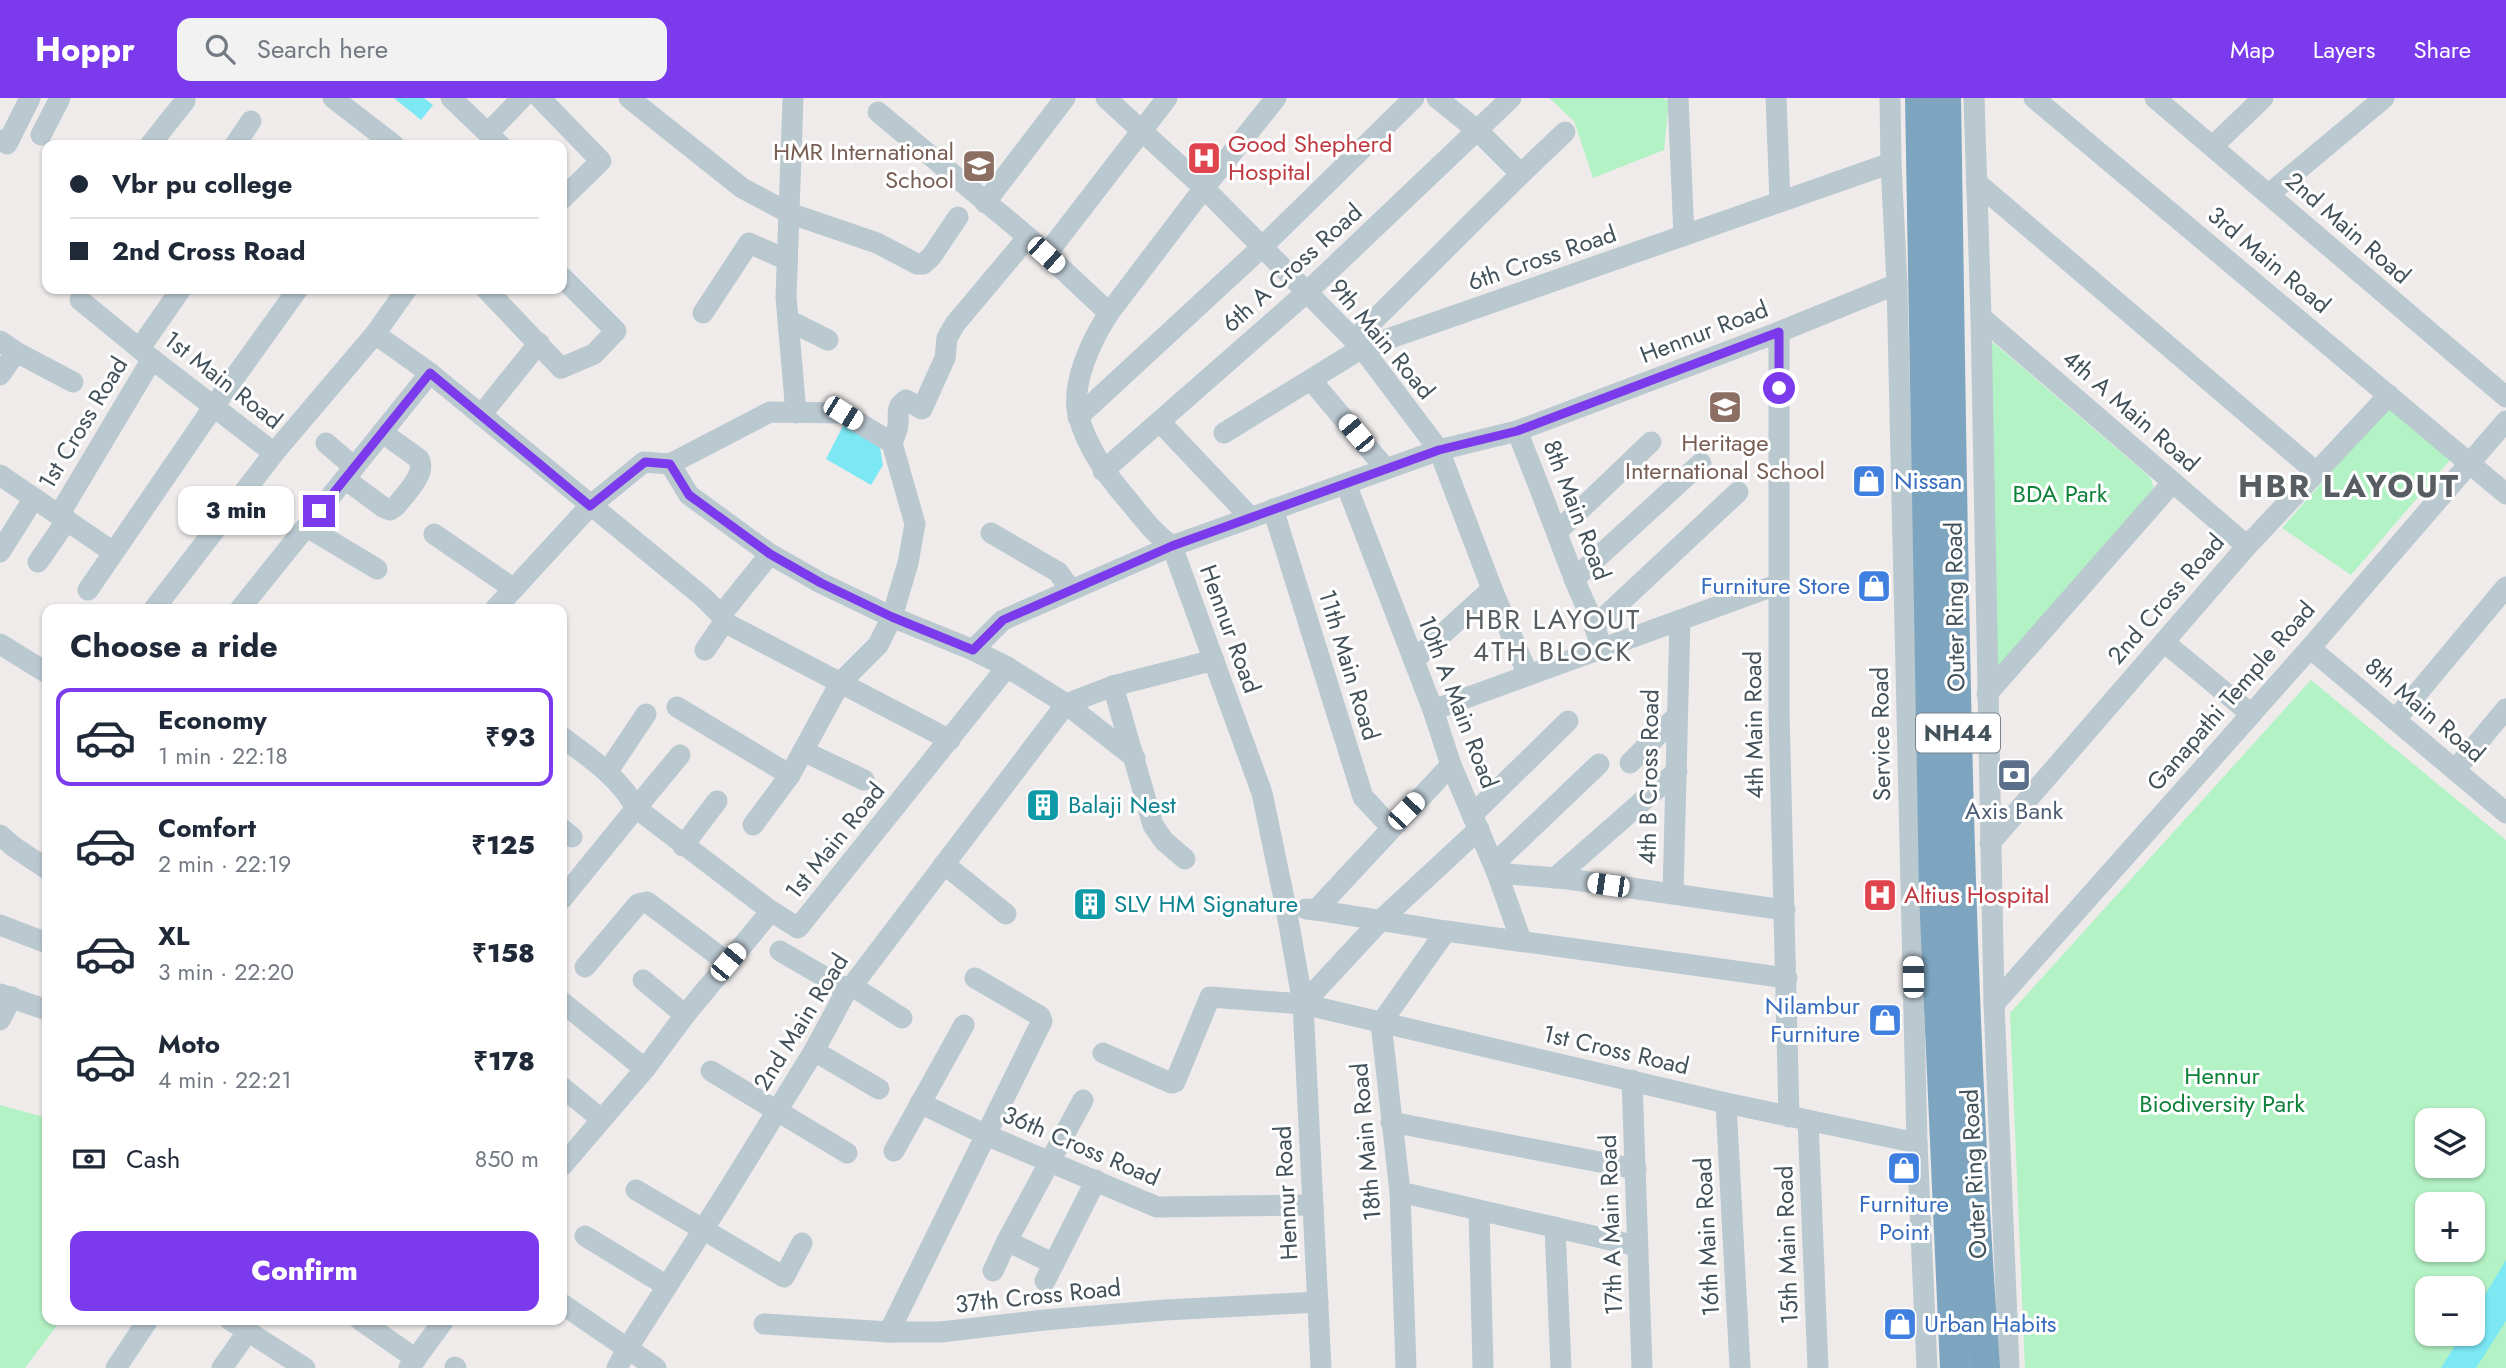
<!DOCTYPE html>
<meta charset="utf-8">
<style>
:root{--surface:#fff;--page:#f2f2f3;--text:#1f2937;--muted:#747a83;--line:#e0e1e3;--accent:#7c3aed}
body{margin:0;font-family:Jost,sans-serif;background:var(--page);color:var(--text);height:100vh;display:flex;flex-direction:column;font-size:26px;white-space:nowrap}
*{box-sizing:border-box;margin:0}
p{font-size:23px;color:var(--muted)}
.icon{flex:none;width:38px;height:38px;fill:none;stroke:currentColor;stroke-width:2;stroke-linecap:round;stroke-linejoin:round}
.map{position:relative;flex:1;overflow:hidden}
.side{position:absolute;left:42px;top:506px;width:525px;height:721px;display:flex;flex-direction:column;background:var(--surface);border-radius:14px;box-shadow:0 2px 5px #0004}
.side>*{flex:none}
.banner{position:absolute;left:42px;top:42px;width:525px;height:154px;border-radius:14px;box-shadow:0 2px 5px #0004;display:grid;align-content:center;height:154px;padding:0 28px;background:var(--surface)}
.tools{position:absolute;left:2415px;top:1010px;display:grid;gap:14px}
.tools a{display:grid;place-items:center;width:70px;height:70px;border-radius:14px;background:var(--surface);box-shadow:0 2px 5px #0004;font-size:35px}
.end{position:absolute;width:32px;height:32px;margin:-16px;border:9px solid #7c3aed;background:#fff;box-shadow:0 0 0 4px #fff}
.from{border-radius:50%}
.bubble{position:absolute;height:49px;border-radius:14px;background:var(--surface);box-shadow:0 2px 5px #0004;font-size:23px;font-weight:800;line-height:49px;text-align:center}
.car{position:absolute;width:21px;height:42px;margin:-21px -10px;border-radius:9px;box-shadow:0 0 5px 2px #0007;background:linear-gradient(#fff 24%,#345 0 40%,#fff 0 76%,#345 0 86%,#fff 0)}
.banner b{display:flex;align-items:center;gap:24px;height:66px;font-size:26px}
.banner b+b{border-top:2px solid var(--line)}
.banner i{width:18px;height:18px;background:var(--text)}
ul{padding:0;list-style:none}
li{display:flex;align-items:center;gap:21px;height:98px;margin:0 14px 10px;padding:0 14px;border:4px solid transparent;border-radius:14px}
li div{flex:1}
li b{display:block;font-size:26px}
li em{font-style:normal;font-weight:800}
li.current{border-color:var(--accent)}
li>.icon{width:63px;height:63px;stroke-width:1.5}
h2{padding:0 28px;font-size:32px;line-height:84px}
.pay{display:flex;align-items:center;gap:18px;height:77px;padding:0 28px;font-size:26px}
.pay p{margin-inline-start:auto}
.action{display:flex;gap:14px;margin-top:auto;padding:14px 28px}
.action a{flex:1;height:80px;border-radius:14px;background:var(--accent);color:#fff;font-size:28px;font-weight:800;line-height:80px;text-align:center}
header{display:flex;align-items:center;gap:42px;box-sizing:border-box;height:98px;padding:0 35px;background:var(--accent);color:#fff}
header strong{font-size:33px}
nav{display:flex;gap:38px;margin-inline-start:auto;font-size:24px}
.search{width:490px;height:63px;background:var(--page);display:flex;align-items:center;gap:18px;box-sizing:border-box;padding:0 24px;border-radius:14px;color:var(--muted);font-size:26px}
.map>svg:first-child{display:block}
.green{fill:#b3f2c4;fill-rule:evenodd}
.water{fill:#7ce8f4}
.lines{fill:none;stroke-linecap:round;stroke-linejoin:round}
.minor{stroke:#bac8d0;stroke-width:21}
.highway{stroke:#7da5c0;stroke-width:30}
.route{stroke:#7c3aed;stroke-width:9}
.labels{text-anchor:middle;stroke-width:6;stroke-linejoin:round;paint-order:stroke}
.shield{fill:#fff;stroke:#7b858c;stroke-width:2}
.shield-label{font-size:23px;font-weight:bold;fill:#42515a}
.health-label{font-size:24px;fill:#be3a42;stroke:#fff;text-anchor:start}
.education-label{font-size:24px;fill:#785e54;stroke:#fff;text-anchor:end}
.street-label{font-size:24px;fill:#42515a;stroke:#fff}
.shop-label{font-size:24px;fill:#366cbe;stroke:#fff;text-anchor:start}
.park-label{font-size:24px;fill:#0e813a;stroke:#fff}
.culture-label{font-size:24px;fill:#0d838f;stroke:#fff;text-anchor:start}
.service-label{font-size:24px;fill:#4e5e75;stroke:#fff}
.quarter-label{font-size:28px;letter-spacing:2px;fill:#575d61;stroke:#fff}
.district-label{font-size:32px;font-weight:bold;letter-spacing:2px;fill:#575d61;stroke:#fff}
</style>
<header>
<strong>Hoppr</strong>
<div class="search"><svg class="icon" aria-label="search" viewBox="0 0 24 24"><circle cx="10" cy="10" r="6"/><path d="M15 15l6 6"/></svg>Search here</div>
<nav><a>Map</a><a>Layers</a><a>Share</a></nav>
</header>
<div class="map">
<svg width="2506" height="1270" viewBox="0 0 2506 1270">
<rect width="100%" height="100%" fill="#efebeb"/>
<g class="green">
<polygon points="1549,0 1662,0 1669,3 1664,52 1593,80 1574,23"/>
<polygon points="1988,244 1994,245 2150,379 2154,390 1993,582"/>
<polygon points="2388,309 2450,362 2351,477 2282,430"/>
<path d="M2311,582L2506,742V1270H2025L2010,915ZM2427,1022H2473V1068H2427ZM2427,1106H2473V1152H2427ZM2427,1190H2473V1236H2427Z"/>
<polygon points="0,1007 47,1020 47,1222 61,1222 25,1270 0,1270"/>
</g>
<g class="water">
<polygon points="394,0 424,0 433,7 421,22"/>
<polygon points="844,326 879,344 883,367 871,387 826,361"/>
<polygon points="2506,1162 2506,1223 2476,1270 2441,1270 2462,1236 2473,1236 2473,1217"/>
</g>
<g class="lines">
<g class="minor">
<polyline points="333,0 394,47"/>
<polyline points="451,0 500,47"/>
<polyline points="540,0 601,63 562,101"/>
<polyline points="629,0 742,90 789,115 877,145 917,166 923,166 931,159 958,119"/>
<polyline points="793,0 786,199 796,315"/>
<polyline points="1106,0 1204,90 1362,250 1439,352 1492,491 1528,577"/>
<polyline points="1678,0 1684,138"/>
<polyline points="1776,0 1780,103"/>
<polyline points="1890,0 1891,65 1897,186 1917,1045 1927,1270"/>
<polyline points="1974,0 1981,219 1994,906 2009,1270"/>
<polyline points="2034,0 2506,396"/>
<polyline points="2155,0 2506,299"/>
<path d="M878,14L1028,139L1109,215C1092,241 1069,288 1079,320C1088,351 1107,378 1128,402C1142,419 1154,436 1172,448"/>
<polyline points="488,35 522,0"/>
<polyline points="41,37 60,0"/>
<polyline points="0,42 7,46 30,0"/>
<polyline points="150,47 185,3"/>
<polyline points="235,47 251,23"/>
<polyline points="2213,48 2263,0"/>
<polyline points="1521,76 1565,34"/>
<polyline points="1976,84 2316,374"/>
<polyline points="2269,96 2384,0"/>
<polyline points="985,105 1065,0"/>
<polyline points="1046,157 1167,0"/>
<polyline points="486,191 561,270 594,256 616,233 562,179"/>
<polyline points="80,202 152,261 274,355"/>
<polyline points="703,215 749,145 787,162"/>
<polyline points="1109,215 1204,90 1276,0"/>
<polyline points="1981,219 2247,448"/>
<polyline points="788,222 828,242"/>
<polyline points="1779,234 1779,613 1789,1019"/>
<polyline points="375,236 430,275 703,499 721,517 724,524 950,642"/>
<polyline points="1354,242 1521,76 1478,33 1437,0"/>
<polyline points="0,243 16,254 0,277"/>
<polyline points="140,250 181,191"/>
<polyline points="16,254 73,284"/>
<polyline points="1311,282 1386,371"/>
<polyline points="481,317 539,245"/>
<polyline points="1078,319 1262,149 1414,0"/>
<polyline points="1160,324 1250,419"/>
<path d="M1517,333C1537,382 1555,431 1574,480C1583,504 1596,525 1601,551"/>
<polyline points="1224,335 1362,250 1891,65"/>
<polyline points="326,345 354,369"/>
<path d="M892,345C894,339 898,332 898,326C899,314 895,310 906,302L922,311L945,260L947,240L955,226L1028,139"/>
<polyline points="670,366 689,397 770,456 821,485 892,519 878,547 840,585 790,677 753,727"/>
<polyline points="1103,373 1307,194 1511,0"/>
<polyline points="0,377 113,454"/>
<path d="M345,381L383,409L390,412L396,408C405,396 427,376 419,361L383,335"/>
<polyline points="1346,386 1433,612 1451,667 1497,775 1521,842"/>
<polyline points="1273,411 1363,699 1391,729"/>
<polyline points="59,417 152,261"/>
<polyline points="307,429 377,471"/>
<polyline points="1558,433 1651,344"/>
<polyline points="991,435 1058,474 1071,492"/>
<polyline points="434,436 514,491"/>
<polyline points="1172,448 1262,695 1286,810 1303,906 1321,1270"/>
<polyline points="0,454 34,400"/>
<polyline points="38,464 67,422"/>
<polyline points="1574,481 1701,365"/>
<polyline points="88,492 214,308 298,191"/>
<polyline points="154,511 274,355 375,236 407,191"/>
<polyline points="240,511 430,275"/>
<polyline points="495,511 590,408 644,364 670,366 770,314 843,315 892,345 915,426 908,465 892,519 973,552 1007,569 1066,606 1113,588 1214,562"/>
<polyline points="721,517 770,456"/>
<polyline points="1595,528 1738,394"/>
<polyline points="2164,544 2251,616"/>
<polyline points="0,546 47,575"/>
<polyline points="2310,550 2506,715"/>
<polyline points="705,552 724,524"/>
<polyline points="973,552 1003,522 1172,448 1439,352 1517,333 1779,234 1897,186"/>
<polyline points="1414,562 1492,491"/>
<polyline points="1113,588 1153,727 1164,743 1185,761"/>
<polyline points="1987,596 2173,384"/>
<polyline points="677,609 790,677"/>
<polyline points="1433,612 1779,486"/>
<polyline points="2395,622 2506,489"/>
<path d="M562,639C590,660 619,679 636,710L680,657"/>
<polyline points="803,653 864,682"/>
<polyline points="1630,665 1676,619"/>
<polyline points="2455,672 2506,611"/>
<polyline points="608,673 646,616"/>
<polyline points="1472,717 1568,623"/>
<polyline points="562,731 572,739"/>
<polyline points="0,737 14,749 47,771"/>
<polyline points="1990,745 2247,448 2389,297"/>
<polyline points="683,748 717,703"/>
<polyline points="944,766 1006,816"/>
<polyline points="1494,766 1599,666"/>
<polyline points="1497,775 1568,781 1785,812"/>
<polyline points="1555,780 1677,673"/>
<polyline points="1673,795 1680,522"/>
<polyline points="562,801 636,710 771,813"/>
<polyline points="1306,811 1316,812 1451,667"/>
<polyline points="1316,812 1446,833 1787,880"/>
<polyline points="0,827 47,845"/>
<polyline points="780,853 847,892"/>
<polyline points="585,869 638,806 647,804 728,865"/>
<polyline points="643,882 685,917"/>
<polyline points="852,888 902,920"/>
<polyline points="0,896 47,912"/>
<polyline points="562,904 645,971"/>
<polyline points="1303,906 1382,821 1479,731"/>
<polyline points="1994,906 2310,550 2506,323"/>
<polyline points="0,922 12,899"/>
<polyline points="814,953 879,991"/>
<polyline points="1103,955 1171,985 1175,984 1210,899 1303,906 1726,1005 1917,1045"/>
<polyline points="711,973 847,1055"/>
<polyline points="1632,982 1642,1270"/>
<polyline points="562,989 601,1021"/>
<polyline points="920,1005 986,1037 1157,1109 1313,1107"/>
<polyline points="1726,1005 1740,1270"/>
<polyline points="1808,1022 1818,1270"/>
<polyline points="1391,1024 1636,1071"/>
<polyline points="894,1053 964,927"/>
<polyline points="562,1068 645,971 685,917 771,813 798,830 1007,569"/>
<polyline points="636,1092 784,1179 802,1145"/>
<polyline points="1400,1094 1637,1148"/>
<polyline points="1479,1112 1483,1270"/>
<polyline points="1555,1129 1561,1270"/>
<polyline points="585,1138 667,1188"/>
<polyline points="1007,1143 1083,1002"/>
<polyline points="993,1173 1007,1143 1054,1166"/>
<polyline points="1045,1183 1096,1082"/>
<polyline points="562,1206 656,1270"/>
<polyline points="230,1222 305,1270"/>
<polyline points="360,1222 416,1261"/>
<polyline points="764,1226 889,1234 941,1234 1044,1222 1165,1212 1318,1204"/>
<polyline points="889,1234 1042,923 1040,918 975,880"/>
<polyline points="455,1269 456,1270"/>
<polyline points="116,1270 148,1222"/>
<polyline points="222,1270 248,1233"/>
<polyline points="409,1270 444,1222"/>
<polyline points="617,1270 627,1251 727,1094 814,953 849,888 852,888 1066,606 1135,660"/>
<polyline points="1406,1270 1400,1094 1381,925 1446,833"/>
</g>
<g class="highway">
<polyline points="1920,0 1934,795 1955,1270"/>
<path d="M1946,0C1953,423 1955,848 1985,1270"/>
</g>
</g>
<g class="lines">
<polyline class="route" points="319,413 430,275 590,408 645,364 670,366 689,397 770,456 821,485 892,519 973,552 1003,522 1172,448 1439,352 1517,333 1779,234 1779,290"/>
</g>
<defs>
<g id="hospital-square" transform="scale(1.75)"><rect x="-9" y="-9" width="18" height="18" rx="4" fill="#e0444e" stroke="#fff"/><path d="M-5-5h3v3.5h4V-5h3V5h-3V1.5h-4V5h-3Z" fill="#fff"/></g>
<g id="school-square" transform="scale(1.75)"><rect x="-9" y="-9" width="18" height="18" rx="4" fill="#8d6e63" stroke="#fff"/><path d="M0-5L7-2L0 1L-7-2ZM-4 1L0 2.5L4 1V4Q0 6-4 4Z" fill="#fff"/></g>
<g id="shop-square" transform="scale(1.75)"><rect x="-9" y="-9" width="18" height="18" rx="4" fill="#3f7fe0" stroke="#fff"/><path d="M-5-2.5h2.3a2.7 3.5 0 0 1 5.4 0H5L5.5 6h-11ZM-1.5-2.5h3a1.5 2.3 0 0 0-3 0Z" fill="#fff"/></g>
<g id="bank-square" transform="scale(1.75)"><rect x="-9" y="-9" width="18" height="18" rx="4" fill="#5c6f8a" stroke="#fff"/><path d="M-6-4H6V4H-6ZM0-2.3a2.3 2.3 0 1 0 0 4.6a2.3 2.3 0 1 0 0-4.6Z" fill="#fff"/></g>
<g id="building-square" transform="scale(1.75)"><rect x="-9" y="-9" width="18" height="18" rx="4" fill="#0f9aa8" stroke="#fff"/><path d="M-4-6H4V6H1V3H-1V6H-4ZM-2.5-4.3h1.7v1.8h-1.7ZM.8-4.3h1.7v1.8H.8ZM-2.5-1h1.7V.8h-1.7ZM.8-1h1.7V.8H.8Z" fill="#fff"/></g>
</defs>
<g fill-rule="evenodd">
<use href="#hospital-square" x="1204" y="60"/>
<use href="#school-square" x="979" y="68"/>
<use href="#school-square" x="1725" y="309"/>
<use href="#shop-square" x="1869" y="383"/>
<use href="#shop-square" x="1874" y="488"/>
<use href="#bank-square" x="2014" y="677"/>
<use href="#building-square" x="1043" y="707"/>
<use href="#hospital-square" x="1880" y="797"/>
<use href="#building-square" x="1090" y="806"/>
<use href="#shop-square" x="1885" y="922"/>
<use href="#shop-square" x="1904" y="1070"/>
<use href="#shop-square" x="1900" y="1226"/>
</g>
<g class="labels">
<rect class="shield" x="1916" y="615.5" width="84" height="39" rx="5"/>
<g class="shield-label">
<text x="1958" y="643">NH44</text>
</g>
<g class="health-label">
<text x="1228" y="54">Good Shepherd<tspan x="1228" dy="28">Hospital</tspan></text>
<text x="1904" y="805">Altius Hospital</text>
</g>
<g class="education-label">
<text x="954" y="62">HMR International<tspan x="954" dy="28">School</tspan></text>
<text x="1725" y="353" text-anchor="middle">Heritage<tspan x="1725" dy="28">International School</tspan></text>
</g>
<g class="street-label">
<text transform="translate(2348 130) rotate(41)" y="8">2nd Main Road</text>
<text transform="translate(1542 160) rotate(-19)" y="8">6th Cross Road</text>
<text transform="translate(2269 162) rotate(40)" y="8">3rd Main Road</text>
<text transform="translate(1292 170) rotate(-42)" y="8">6th A Cross Road</text>
<text transform="translate(1704 234) rotate(-21)" y="8">Hennur Road</text>
<text transform="translate(1382 241) rotate(50)" y="8">9th Main Road</text>
<text transform="translate(223 282) rotate(38)" y="8">1st Main Road</text>
<text transform="translate(2131 313) rotate(41)" y="8">4th A Main Road</text>
<text transform="translate(83 325) rotate(-59)" y="8">1st Cross Road</text>
<text transform="translate(1577 412) rotate(69)" y="8">8th Main Road</text>
<text transform="translate(2166 501) rotate(-49)" y="8">2nd Cross Road</text>
<text transform="translate(1955 509) rotate(-91)" y="8">Outer Ring Road</text>
<text transform="translate(1230 531) rotate(70)" y="8">Hennur Road</text>
<text transform="translate(1349 567) rotate(73)" y="8">11th Main Road</text>
<text transform="translate(2231 598) rotate(-49)" y="8">Ganapathi Temple Road</text>
<text transform="translate(1458 604) rotate(69)" y="8">10th A Main Road</text>
<text transform="translate(2425 612) rotate(40)" y="8">8th Main Road</text>
<text transform="translate(1754 627) rotate(-91)" y="8">4th Main Road</text>
<text transform="translate(1881 636) rotate(-91)" y="8">Service Road</text>
<text transform="translate(1649 679) rotate(-89)" y="8">4th B Cross Road</text>
<text transform="translate(835 743) rotate(-51)" y="8">1st Main Road</text>
<text transform="translate(801 924) rotate(-58)" y="8">2nd Main Road</text>
<text transform="translate(1616 952) rotate(13)" y="8">1st Cross Road</text>
<text transform="translate(1366 1044) rotate(-95)" y="8">18th Main Road</text>
<text transform="translate(1081 1048) rotate(23)" y="8">36th Cross Road</text>
<text transform="translate(1974 1076) rotate(-93)" y="8">Outer Ring Road</text>
<text transform="translate(1286 1095) rotate(-93)" y="8">Hennur Road</text>
<text transform="translate(1611 1127) rotate(-92)" y="8">17th A Main Road</text>
<text transform="translate(1707 1139) rotate(-93)" y="8">16th Main Road</text>
<text transform="translate(1787 1147) rotate(-92)" y="8">15th Main Road</text>
<text transform="translate(1038 1198) rotate(-6)" y="8">37th Cross Road</text>
</g>
<g class="shop-label">
<text x="1894" y="391">Nissan</text>
<text x="1850" y="496" text-anchor="end">Furniture Store</text>
<text x="1860" y="916" text-anchor="end">Nilambur<tspan x="1860" dy="28">Furniture</tspan></text>
<text x="1904" y="1114" text-anchor="middle">Furniture<tspan x="1904" dy="28">Point</tspan></text>
<text x="1924" y="1234">Urban Habits</text>
</g>
<g class="park-label">
<text x="2060" y="404">BDA Park</text>
<text x="2222" y="986">Hennur<tspan x="2222" dy="28">Biodiversity Park</tspan></text>
</g>
<g class="culture-label">
<text x="1068" y="715">Balaji Nest</text>
<text x="1114" y="814">SLV HM Signature</text>
</g>
<g class="service-label">
<text x="2014" y="721">Axis Bank</text>
</g>
<g class="quarter-label">
<text x="1553" y="531">HBR LAYOUT<tspan x="1553" dy="32">4TH BLOCK</tspan></text>
</g>
<g class="district-label">
<text x="2349" y="399">HBR LAYOUT</text>
</g>
</g>
</svg>
<div class="tools">
<a><svg class="icon" aria-label="layers" viewBox="0 0 24 24"><path d="M12 4l9 5-9 5-9-5zM3 14l9 5 9-5"/></svg></a>
<a>+</a>
<a>−</a>
</div>
<i class="end from" style="left:1779px;top:290px"></i>
<i class="end" style="left:319px;top:413px"></i>
<div class="bubble" style="left:178px;top:388px;width:116px">3 min</div>
<i class="car" style="left:1046px;top:157px;rotate:132deg"></i>
<i class="car" style="left:843px;top:315px;rotate:122deg"></i>
<i class="car" style="left:1356px;top:335px;rotate:320deg"></i>
<i class="car" style="left:1406px;top:713px;rotate:44deg"></i>
<i class="car" style="left:1608px;top:787px;rotate:278deg"></i>
<i class="car" style="left:728px;top:864px;rotate:40deg"></i>
<i class="car" style="left:1913px;top:879px;rotate:359deg"></i>
<div class="banner">
<b><i class="from"></i>Vbr pu college</b>
<b><i></i>2nd Cross Road</b>
</div>
<section class="side">
<h2>Choose a ride</h2>
<ul>
<li class="current"><svg class="icon" aria-label="car" viewBox="0 0 24 24"><path d="M5 17H2v-5l4-1 3-4h7l3 4 3 1v5h-3M9 17h6M6 11h13"/><circle cx="7" cy="17" r="2"/><circle cx="17" cy="17" r="2"/></svg><div><b>Economy</b><p>1 min · 22:18</p></div><em>₹93</em></li>
<li><svg class="icon" aria-label="car" viewBox="0 0 24 24"><path d="M5 17H2v-5l4-1 3-4h7l3 4 3 1v5h-3M9 17h6M6 11h13"/><circle cx="7" cy="17" r="2"/><circle cx="17" cy="17" r="2"/></svg><div><b>Comfort</b><p>2 min · 22:19</p></div><em>₹125</em></li>
<li><svg class="icon" aria-label="car" viewBox="0 0 24 24"><path d="M5 17H2v-5l4-1 3-4h7l3 4 3 1v5h-3M9 17h6M6 11h13"/><circle cx="7" cy="17" r="2"/><circle cx="17" cy="17" r="2"/></svg><div><b>XL</b><p>3 min · 22:20</p></div><em>₹158</em></li>
<li><svg class="icon" aria-label="car" viewBox="0 0 24 24"><path d="M5 17H2v-5l4-1 3-4h7l3 4 3 1v5h-3M9 17h6M6 11h13"/><circle cx="7" cy="17" r="2"/><circle cx="17" cy="17" r="2"/></svg><div><b>Moto</b><p>4 min · 22:21</p></div><em>₹178</em></li>
</ul>
<div class="pay"><svg class="icon" aria-label="cash" viewBox="0 0 24 24"><path d="M3 7h18v10H3z"/><circle cx="12" cy="12" r="2"/></svg>Cash<p>850 m</p></div>
<div class="action"><a>Confirm</a></div>
</section>
</div>
